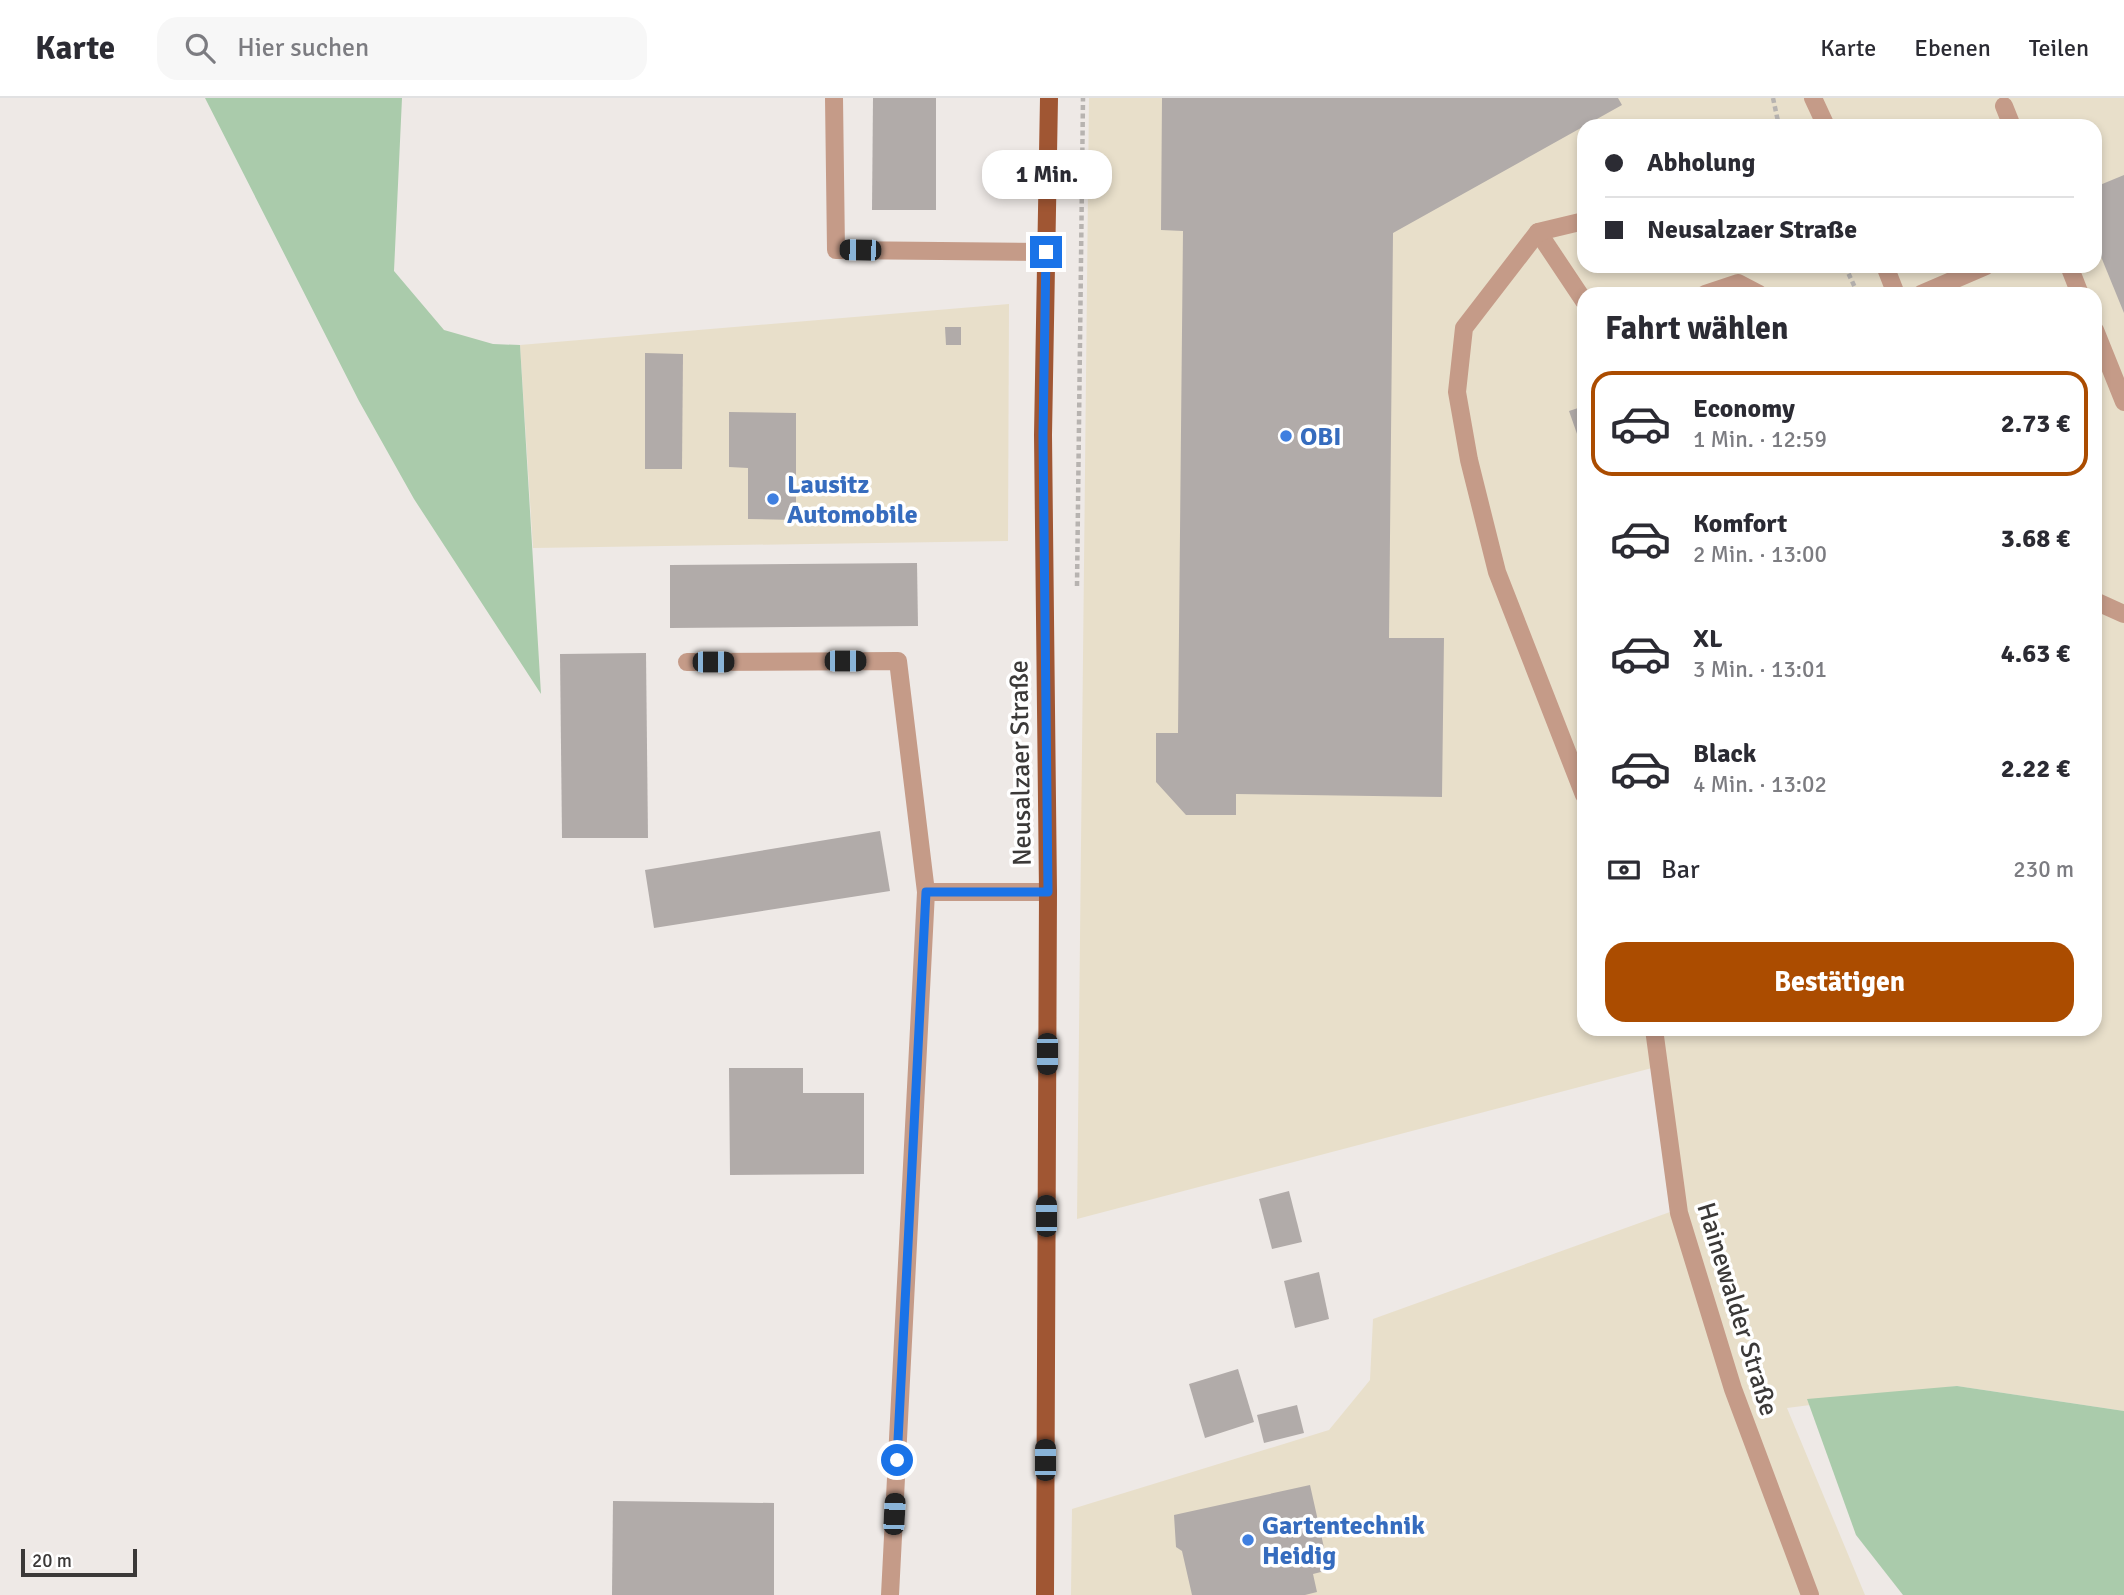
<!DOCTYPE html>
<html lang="de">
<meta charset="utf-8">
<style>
:root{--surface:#fff;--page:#f7f7f7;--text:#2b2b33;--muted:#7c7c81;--line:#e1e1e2;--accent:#ab4c00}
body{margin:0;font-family:Signika,sans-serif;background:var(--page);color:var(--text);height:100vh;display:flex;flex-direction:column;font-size:26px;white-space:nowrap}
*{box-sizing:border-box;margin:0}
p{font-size:23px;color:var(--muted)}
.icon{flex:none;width:38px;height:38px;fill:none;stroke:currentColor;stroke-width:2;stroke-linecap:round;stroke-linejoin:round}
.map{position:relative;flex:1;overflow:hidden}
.details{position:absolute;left:1577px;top:189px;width:525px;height:749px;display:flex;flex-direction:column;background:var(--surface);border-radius:21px;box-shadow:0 4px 10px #0003}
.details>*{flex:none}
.guide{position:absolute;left:1577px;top:21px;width:525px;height:154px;border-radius:21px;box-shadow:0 4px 10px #0003;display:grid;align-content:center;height:154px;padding:0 28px;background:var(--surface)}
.scale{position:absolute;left:21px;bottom:18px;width:116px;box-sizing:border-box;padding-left:7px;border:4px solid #3b3938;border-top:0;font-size:19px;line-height:24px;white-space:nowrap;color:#3b3938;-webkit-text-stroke:5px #fff;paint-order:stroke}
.end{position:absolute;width:32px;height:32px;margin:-16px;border:9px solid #1a73e8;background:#fff;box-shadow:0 0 0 4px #fff}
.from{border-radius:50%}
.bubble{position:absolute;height:49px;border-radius:21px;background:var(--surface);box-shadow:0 4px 10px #0003;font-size:23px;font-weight:700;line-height:49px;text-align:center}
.car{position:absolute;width:21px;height:42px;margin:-21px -10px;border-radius:9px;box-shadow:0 0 5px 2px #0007;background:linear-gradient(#222 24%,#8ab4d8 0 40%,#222 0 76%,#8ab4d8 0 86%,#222 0)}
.guide b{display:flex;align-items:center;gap:24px;height:66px;font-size:26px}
.guide b+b{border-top:2px solid var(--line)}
.guide i{width:18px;height:18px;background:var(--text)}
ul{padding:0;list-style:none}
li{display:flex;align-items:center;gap:21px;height:105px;margin:0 14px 10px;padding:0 14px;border:4px solid transparent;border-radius:21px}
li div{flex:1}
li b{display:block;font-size:26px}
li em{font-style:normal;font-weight:700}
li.selected{border-color:var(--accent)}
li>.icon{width:63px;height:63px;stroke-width:1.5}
h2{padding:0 28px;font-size:32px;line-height:84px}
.pay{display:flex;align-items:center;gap:18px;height:77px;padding:0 28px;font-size:26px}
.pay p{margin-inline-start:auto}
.action{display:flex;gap:14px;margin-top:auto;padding:14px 28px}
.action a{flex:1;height:80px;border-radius:21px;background:var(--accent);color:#fff;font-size:28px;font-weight:700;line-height:80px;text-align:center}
header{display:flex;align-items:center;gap:42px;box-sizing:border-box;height:98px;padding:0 35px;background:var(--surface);border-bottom:2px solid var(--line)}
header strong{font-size:33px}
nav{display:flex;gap:38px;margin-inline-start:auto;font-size:24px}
.search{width:490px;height:63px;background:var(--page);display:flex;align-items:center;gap:18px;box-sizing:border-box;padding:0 24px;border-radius:21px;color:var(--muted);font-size:26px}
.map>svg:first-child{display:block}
.commercial{fill:#e8dfca;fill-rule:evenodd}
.green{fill:#aacbab}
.building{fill:#b1aba9}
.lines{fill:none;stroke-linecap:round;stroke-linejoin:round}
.path{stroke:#b7b3b0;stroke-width:4.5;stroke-dasharray:5 3.5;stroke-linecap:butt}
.lane{stroke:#c59b88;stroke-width:18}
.street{stroke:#c59b88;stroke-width:18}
.primary{stroke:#a05633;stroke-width:18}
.route{stroke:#1a73e8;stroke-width:9}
.shop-dot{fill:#3f7fe0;stroke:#fff;stroke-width:2.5}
.labels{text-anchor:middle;stroke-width:7;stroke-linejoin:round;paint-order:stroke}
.shop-label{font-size:26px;font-weight:bold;fill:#366cbe;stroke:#fff;text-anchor:start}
.street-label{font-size:26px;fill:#3b3938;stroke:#fff}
</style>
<header>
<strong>Karte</strong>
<div class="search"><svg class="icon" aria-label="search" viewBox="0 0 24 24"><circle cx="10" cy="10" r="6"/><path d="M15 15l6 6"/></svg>Hier suchen</div>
<nav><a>Karte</a><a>Ebenen</a><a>Teilen</a></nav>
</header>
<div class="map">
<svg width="2124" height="1497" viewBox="0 0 2124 1497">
<rect width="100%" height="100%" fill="#eee9e6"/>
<g class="commercial">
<path d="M1089,0H2124V1313L1957,1288L1787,1310L1865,1497H1071L1072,1411L1329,1332L1370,1282L1373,1221L1670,1114L1652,970L1077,1121ZM1584,28H2095V168H1584ZM1584,196H2095V931H1584Z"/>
<polygon points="1009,206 1008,443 533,450 520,247"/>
</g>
<g class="green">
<polygon points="205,0 402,0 394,173 444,232 493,246 520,247 541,596 414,401 359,303"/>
<polygon points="1957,1288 2124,1313 2124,1497 1903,1497 1856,1437 1807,1301"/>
</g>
<g class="building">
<polygon points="873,0 936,0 936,112 872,112"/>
<polygon points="1162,0 1618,0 1622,7 1393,135 1389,540 1444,540 1442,699 1236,696 1236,717 1186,717 1156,684 1156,635 1178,635 1183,133 1161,132"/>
<polygon points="2124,77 2124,215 2095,144 2095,89"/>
<polygon points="945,229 961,229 961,247 946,247"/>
<polygon points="645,255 683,256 682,371 645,371"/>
<polygon points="1584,308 1584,353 1583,353 1569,313"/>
<polygon points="729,314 796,315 796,422 748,421 748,370 729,369"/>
<polygon points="917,465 918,528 670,530 670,467"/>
<polygon points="646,555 648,740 562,740 560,556"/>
<polygon points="880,733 890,793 654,830 645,772"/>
<polygon points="729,970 803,970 803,995 864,995 864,1076 730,1077"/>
<polygon points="1289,1093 1302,1144 1272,1151 1259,1101"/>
<polygon points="1319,1174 1329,1221 1295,1230 1284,1183"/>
<polygon points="1238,1271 1254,1324 1205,1340 1189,1286"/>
<polygon points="1297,1307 1304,1335 1264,1345 1257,1317"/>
<polygon points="1310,1387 1329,1472 1313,1476 1317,1494 1305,1497 1192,1497 1182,1453 1176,1449 1174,1417"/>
<polygon points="613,1403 774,1405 774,1497 612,1497"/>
</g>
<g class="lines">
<g class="path">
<polyline points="1773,0 1779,28"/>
<polyline points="1845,168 1858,196"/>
<polyline points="1077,488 1083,0"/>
</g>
<g class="lane">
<polyline points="834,0 836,152 1046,154"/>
<polyline points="2004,8 2012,28"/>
<polyline points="1538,134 1584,203"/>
<polyline points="2069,168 2080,196"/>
<polyline points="1705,196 1738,185 1759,196"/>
<polyline points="1921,196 1986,168"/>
<polyline points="2095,232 2124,304"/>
<polyline points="687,564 898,563 926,794 890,1497"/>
<polyline points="926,794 1048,794"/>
</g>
<g class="street">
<polyline points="1813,0 1826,28"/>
<polyline points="1584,123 1538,134 1464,230 1457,294 1469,362 1497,474 1584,697"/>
<polyline points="1885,168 1896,196"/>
<polyline points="2095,503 2124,516"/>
<polyline points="1654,931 1679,1115 1733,1291 1810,1497"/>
</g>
<polyline class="primary" points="1045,1497 1048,794 1043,337 1049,0"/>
</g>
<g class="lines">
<polyline class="route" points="897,1362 926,794 1048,794 1043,337 1046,154"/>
</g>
<g class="shop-dot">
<circle cx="1286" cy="338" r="7"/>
<circle cx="773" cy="401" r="7"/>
<circle cx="1248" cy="1442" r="7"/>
</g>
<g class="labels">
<g class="shop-label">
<text x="1300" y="347">OBI</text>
<text x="787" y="395">Lausitz<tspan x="787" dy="30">Automobile</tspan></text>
<text x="1262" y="1436">Gartentechnik<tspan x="1262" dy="30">Heidig</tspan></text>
</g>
<g class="street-label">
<text transform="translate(1020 665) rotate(-91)" y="9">Neusalzaer Straße</text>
<text transform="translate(1738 1211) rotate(73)" y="9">Hainewalder Straße</text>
</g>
</g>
</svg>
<div class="scale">20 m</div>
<i class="end from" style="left:897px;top:1362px"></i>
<i class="end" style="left:1046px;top:154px"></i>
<div class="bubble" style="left:982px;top:52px;width:130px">1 Min.</div>
<i class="car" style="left:860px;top:152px;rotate:271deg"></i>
<i class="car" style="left:845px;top:563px;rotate:90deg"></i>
<i class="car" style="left:713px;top:564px;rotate:90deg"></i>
<i class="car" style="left:1047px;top:956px;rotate:180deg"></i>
<i class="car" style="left:1046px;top:1118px;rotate:0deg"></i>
<i class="car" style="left:1045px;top:1362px;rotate:0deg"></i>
<i class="car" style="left:894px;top:1416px;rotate:3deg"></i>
<div class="guide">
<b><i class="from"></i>Abholung</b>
<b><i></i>Neusalzaer Straße</b>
</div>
<section class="details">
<h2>Fahrt wählen</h2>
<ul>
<li class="selected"><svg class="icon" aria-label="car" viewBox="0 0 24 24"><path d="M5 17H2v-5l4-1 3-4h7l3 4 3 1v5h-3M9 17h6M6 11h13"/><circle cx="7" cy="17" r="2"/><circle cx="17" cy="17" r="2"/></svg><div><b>Economy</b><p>1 Min. · 12:59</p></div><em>2.73 €</em></li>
<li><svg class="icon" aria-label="car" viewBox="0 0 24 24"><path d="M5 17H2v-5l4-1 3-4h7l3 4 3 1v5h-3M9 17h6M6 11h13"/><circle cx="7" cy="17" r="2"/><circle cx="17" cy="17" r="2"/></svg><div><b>Komfort</b><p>2 Min. · 13:00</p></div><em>3.68 €</em></li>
<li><svg class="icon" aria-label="car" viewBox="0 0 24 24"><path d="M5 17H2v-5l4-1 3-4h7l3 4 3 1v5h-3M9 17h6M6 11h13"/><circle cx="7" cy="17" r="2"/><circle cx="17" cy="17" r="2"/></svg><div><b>XL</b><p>3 Min. · 13:01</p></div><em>4.63 €</em></li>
<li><svg class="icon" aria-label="car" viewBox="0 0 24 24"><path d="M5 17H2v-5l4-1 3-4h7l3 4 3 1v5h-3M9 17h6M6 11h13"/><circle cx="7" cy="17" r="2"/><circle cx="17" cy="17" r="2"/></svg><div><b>Black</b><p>4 Min. · 13:02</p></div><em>2.22 €</em></li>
</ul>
<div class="pay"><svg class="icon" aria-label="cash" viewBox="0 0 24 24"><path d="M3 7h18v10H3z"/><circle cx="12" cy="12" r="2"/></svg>Bar<p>230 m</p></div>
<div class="action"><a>Bestätigen</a></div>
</section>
</div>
